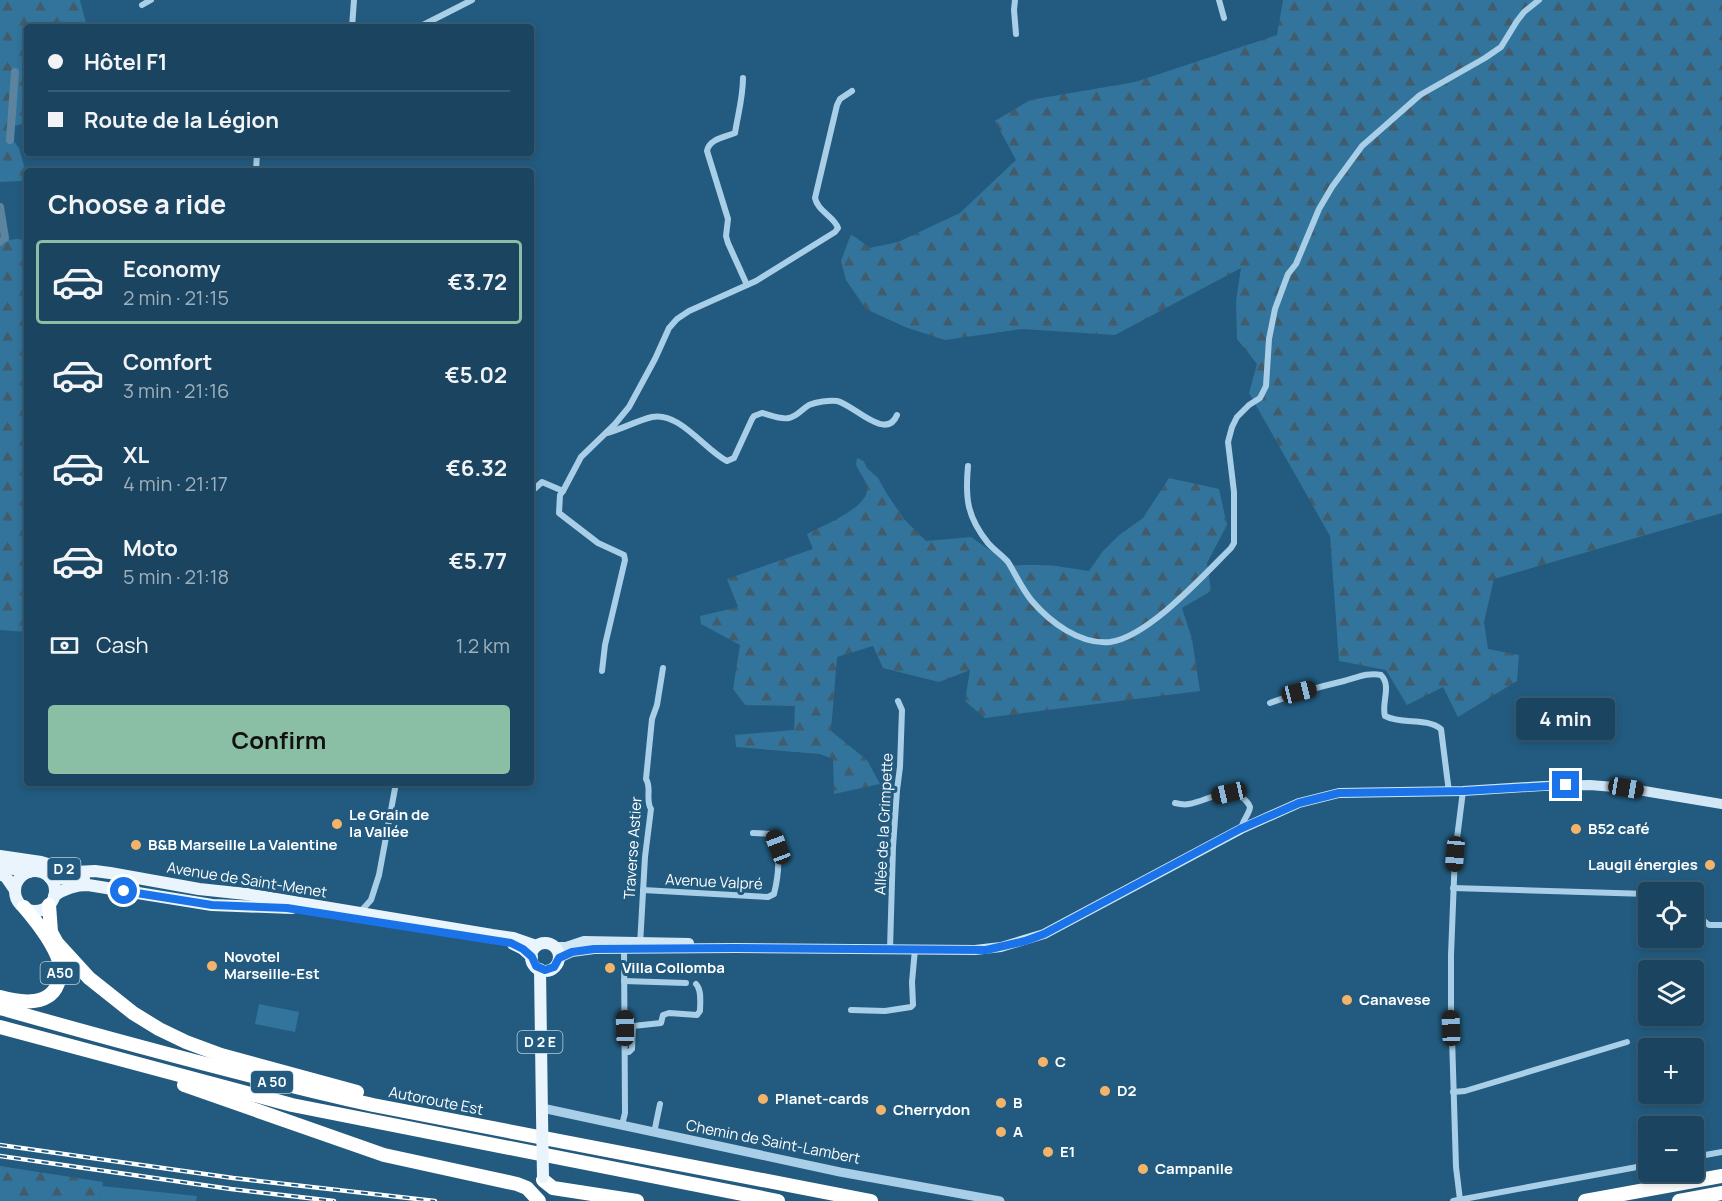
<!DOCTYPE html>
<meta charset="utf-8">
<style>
:root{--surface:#1a445f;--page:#234b65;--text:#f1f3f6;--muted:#9fb0bd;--line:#385c74;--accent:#8abfa5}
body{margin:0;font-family:Manrope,sans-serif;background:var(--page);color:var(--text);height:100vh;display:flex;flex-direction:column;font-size:22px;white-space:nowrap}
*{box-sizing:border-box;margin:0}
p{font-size:20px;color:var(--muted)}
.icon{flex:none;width:33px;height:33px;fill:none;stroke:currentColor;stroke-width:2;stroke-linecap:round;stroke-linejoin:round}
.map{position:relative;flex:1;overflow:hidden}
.drawer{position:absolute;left:24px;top:168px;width:510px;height:618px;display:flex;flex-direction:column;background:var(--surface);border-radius:6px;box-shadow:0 3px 9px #0003,0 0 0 2px var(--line)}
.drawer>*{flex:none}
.hud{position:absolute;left:24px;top:24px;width:510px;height:132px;border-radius:6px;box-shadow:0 3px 9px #0003,0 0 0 2px var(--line);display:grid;align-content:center;height:132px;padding:0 24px;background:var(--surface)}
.fabs{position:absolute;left:1638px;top:882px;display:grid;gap:12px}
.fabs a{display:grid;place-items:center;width:66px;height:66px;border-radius:6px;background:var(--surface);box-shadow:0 3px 9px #0003,0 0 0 2px var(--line);font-size:30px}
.end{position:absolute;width:27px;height:27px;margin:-14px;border:8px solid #1a73e8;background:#fff;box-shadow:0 0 0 3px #fff}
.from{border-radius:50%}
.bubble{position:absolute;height:42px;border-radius:6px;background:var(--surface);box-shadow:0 3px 9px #0003,0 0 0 2px var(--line);font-size:20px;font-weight:700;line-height:42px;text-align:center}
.car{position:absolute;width:18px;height:36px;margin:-18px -9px;border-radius:8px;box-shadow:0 0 4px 2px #0007;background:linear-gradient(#222 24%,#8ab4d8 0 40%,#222 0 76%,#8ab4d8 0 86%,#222 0)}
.hud b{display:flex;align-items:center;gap:21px;height:57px;font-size:22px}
.hud b+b{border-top:2px solid var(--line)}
.hud i{width:15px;height:15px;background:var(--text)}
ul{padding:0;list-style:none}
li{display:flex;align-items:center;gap:18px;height:84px;margin:0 12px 9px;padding:0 12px;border:3px solid transparent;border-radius:6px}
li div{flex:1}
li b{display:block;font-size:22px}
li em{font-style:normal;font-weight:700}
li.selected{border-color:var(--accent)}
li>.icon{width:54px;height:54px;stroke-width:1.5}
h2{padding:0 24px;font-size:27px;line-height:72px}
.pay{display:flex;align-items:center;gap:15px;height:66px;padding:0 24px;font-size:22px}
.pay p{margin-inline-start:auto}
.cta{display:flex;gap:12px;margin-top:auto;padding:12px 24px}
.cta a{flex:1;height:69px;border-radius:6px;background:var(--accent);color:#111;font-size:24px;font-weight:700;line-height:69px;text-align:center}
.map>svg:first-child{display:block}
.forest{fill:url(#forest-firs)}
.pitch{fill:#32749b}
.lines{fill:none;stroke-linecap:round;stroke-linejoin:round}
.canal{stroke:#5c849f;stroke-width:8}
.primary-tunnel{stroke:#437492;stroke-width:12;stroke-dasharray:12 6;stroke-linecap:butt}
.minor{stroke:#a8cfe7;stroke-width:6}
.tertiary{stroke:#a8cfe7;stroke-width:9}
.secondary{stroke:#d2e7f6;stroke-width:10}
.primary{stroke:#e9f4fd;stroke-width:12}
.motorway{stroke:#fff;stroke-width:14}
.rail-casing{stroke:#fff;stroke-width:4.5}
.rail{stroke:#225b7f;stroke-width:2;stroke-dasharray:7;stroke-linecap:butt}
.primary-bridge{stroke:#e9f4fd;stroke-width:12}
.route{stroke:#1a73e8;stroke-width:8}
.poi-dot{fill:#f3b46a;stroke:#225b7f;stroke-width:2}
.labels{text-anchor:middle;stroke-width:6;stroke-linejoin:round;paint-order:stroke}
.shield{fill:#225b7f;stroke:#bdced9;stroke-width:1.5}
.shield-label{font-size:14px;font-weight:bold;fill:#fff}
.poi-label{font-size:15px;font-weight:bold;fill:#fff;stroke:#225b7f;text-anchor:start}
.street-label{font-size:15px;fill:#fff;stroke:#225b7f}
</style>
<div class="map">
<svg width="1722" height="1201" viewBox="0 0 1722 1201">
<defs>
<pattern id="forest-firs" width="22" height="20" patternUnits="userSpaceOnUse" patternTransform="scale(1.5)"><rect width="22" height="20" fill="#32749b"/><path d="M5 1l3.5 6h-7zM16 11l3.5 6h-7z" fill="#425c6c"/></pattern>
</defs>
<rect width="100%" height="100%" fill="#225b7f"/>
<g class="forest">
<polygon points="0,0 80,0 87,27 27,27 27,122 12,127 9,135 19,148 27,176 21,181 0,182"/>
<polygon points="1283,0 1722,0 1722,513 1494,579 1484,622 1488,649 1519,655 1517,681 1458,717 1443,687 1407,705 1386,670 1339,661 1330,536 1249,393 1257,364 1237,339 1236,301 1241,268 1115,335 1022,329 945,340 905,327 866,309 846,280 841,261 851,234 870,248 898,242 960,213 1016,160 995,121 1030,100 1135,82 1277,35"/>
<polygon points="17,239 27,240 27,632 0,630 0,241"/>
<path d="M857,458L863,460L867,468L878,478L887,494L904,519L926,541L971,537L1001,558L1016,565H1049L1089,571L1103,551L1118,536L1143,518L1169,478L1219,489L1227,525L1207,563L1211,591L1182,608L1192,639L1200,691L985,718L965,701L970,670L939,682L883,668L873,646L837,657L831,731L867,760L880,784L834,794L833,759L820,754L736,747L735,735L794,730L795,706L745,705L733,689L740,645L701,624L700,616L738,607L727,579L813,549L807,534C822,526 865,509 867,491C868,482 859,472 856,465Z"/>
<polygon points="0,1166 103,1182 100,1201 0,1201"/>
</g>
<g class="pitch">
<polygon points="259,1004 299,1012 295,1032 255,1024"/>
<polygon points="102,1186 197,1196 196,1201 100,1201"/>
</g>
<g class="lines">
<g class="canal">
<polyline points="10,140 15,72"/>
<polyline points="0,207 5,238"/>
<polyline points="0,242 1,241"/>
</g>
<polyline class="primary-tunnel" points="19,868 61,875"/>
<g class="minor">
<polyline points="1015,0 1014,10 1016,34"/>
<polyline points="1219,0 1224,18"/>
<polyline points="142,5 151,0"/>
<polyline points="352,27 354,0"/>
<polyline points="419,27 472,0"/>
<path d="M743,78C743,97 738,114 735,133C725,137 709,139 707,151L728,219L726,236L728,243L747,285"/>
<polyline points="256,171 257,153"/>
<path d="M607,433C622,429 636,421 652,417C679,411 705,450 727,461L734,458L752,419L754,416L762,413C770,415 781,420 789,418C798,416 802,409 809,405C816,402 829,400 837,401C853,404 886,442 897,415"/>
<path d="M968,466C965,498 967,517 988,543C994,550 1002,555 1008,562C1016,575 1022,589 1032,601C1050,622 1080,645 1110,642C1148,637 1204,575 1231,548L1234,543V492L1228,442L1232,427L1237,417L1249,405L1260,398L1266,386L1269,339L1275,309L1288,274L1296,264L1319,209L1332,187L1362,146L1420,95L1485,58L1501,47L1517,21L1524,12L1539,0"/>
<polyline points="563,491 560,495 559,513 598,543 624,555 625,560 605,645 602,671"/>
<path d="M531,492L542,482L563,491L581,457L615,424L629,407L655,359L669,328L677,319L689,311L756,281L835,232L838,228C834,216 818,212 815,198L837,105L840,99L852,91"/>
<path d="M1270,703C1294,694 1318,687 1344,681C1356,678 1368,672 1381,675C1392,686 1381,703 1385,716C1402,725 1426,717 1441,729L1449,792"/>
<path d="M1175,803C1179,804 1184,805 1189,804C1208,801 1227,785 1244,799C1247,802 1249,803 1250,807C1250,813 1242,821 1241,829"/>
<polyline points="1453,888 1648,894"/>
<path d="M643,890L768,897L774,894C779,874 781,853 773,834L753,833"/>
<polyline points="360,912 371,900 379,875 396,783"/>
<polyline points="1694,913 1709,925 1722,925"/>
<path d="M640,945L645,857L651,809C645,800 652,788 646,779L652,719L657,705L663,668"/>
<polyline points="890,949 893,847 897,790 900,767 902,710 898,701"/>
<polyline points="624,981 686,983"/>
<polyline points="851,1010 885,1011 911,1007 913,1005 912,982 915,949"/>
<path d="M625,1052H629L632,1049L633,1026L661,1023L663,1015L669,1013L697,1015L700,1011C700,1003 702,990 696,984"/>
<polyline points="1453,1092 1465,1091 1627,1042"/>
<polyline points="622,1125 625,1113 624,946"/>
<polyline points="654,1133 660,1104"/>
<polyline points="1694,1157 1722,1152"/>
<polyline points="1460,1200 1456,1167 1451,1005 1451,955 1455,854 1463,791"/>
<polyline points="1453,1201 1648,1165"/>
</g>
<polyline class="tertiary" points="542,1108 840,1172 1000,1201"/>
<g class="secondary">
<polyline points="555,947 566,947 584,941 689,943"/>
<polyline points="559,958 572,952 594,949 736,948 975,950 1001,947 1044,934 1241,829 1299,803 1339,793 1463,791 1543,786 1590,785 1626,788 1722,804"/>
</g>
<g class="primary">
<polyline points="0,856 41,862 75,872 95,871 110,873 199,889 246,894 492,935 513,938 536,946"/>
<polyline points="0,863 14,869 29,872"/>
<circle cx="35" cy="891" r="20"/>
<polyline points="0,874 6,877 15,890"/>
<polyline points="50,878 70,879 84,877"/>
<path d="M54,896C65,888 75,885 88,885L212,905L292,908"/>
<circle cx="545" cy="957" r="14"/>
<polyline points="513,944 523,949 532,957"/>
<polyline points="540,969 542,1115"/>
</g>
<g class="motorway">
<polyline points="49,905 51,932 57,943 89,978 133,1013 159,1029 186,1042 221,1055 357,1092"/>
<path d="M0,997C21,1003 52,1007 59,980C60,973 61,967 59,961C53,943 36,921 24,907"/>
<path d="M0,1008C124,1043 248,1077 373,1105L871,1201"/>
<polyline points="0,1027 292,1105 778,1201"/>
<polyline points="184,1085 384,1155 517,1184 527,1188 539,1201"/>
<polyline points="543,1180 553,1188 637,1201"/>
<polyline points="1585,1201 1722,1176"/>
<polyline points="1679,1201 1722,1193"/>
</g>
<g class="rail-casing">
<g id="rail">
<polyline points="0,1145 233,1178 435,1201"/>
<polyline points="0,1156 231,1189 334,1201"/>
</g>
</g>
<use href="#rail" class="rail"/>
<polyline class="primary-bridge" points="542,1115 543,1177"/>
</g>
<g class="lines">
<polyline class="route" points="124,891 212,905 287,908 511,943 523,949 532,957 536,966 545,970 554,967 559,958 572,952 594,949 736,948 986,950 1025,941 1044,934 1240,829 1299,803 1339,793 1464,791 1566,785"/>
</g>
<g class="poi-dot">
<circle cx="337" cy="824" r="6"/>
<circle cx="1576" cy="829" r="6"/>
<circle cx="136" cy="845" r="6"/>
<circle cx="1710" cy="865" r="6"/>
<circle cx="212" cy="966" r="6"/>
<circle cx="610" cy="968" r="6"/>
<circle cx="1347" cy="1000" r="6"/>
<circle cx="1043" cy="1062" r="6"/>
<circle cx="1105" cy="1091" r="6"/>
<circle cx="763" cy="1099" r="6"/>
<circle cx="1001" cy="1103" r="6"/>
<circle cx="881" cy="1110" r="6"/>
<circle cx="1001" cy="1132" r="6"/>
<circle cx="1048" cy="1152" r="6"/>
<circle cx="1143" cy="1169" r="6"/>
</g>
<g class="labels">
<g class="shield">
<rect x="47.5" y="858" width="33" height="22" rx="4.5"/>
<rect x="40.5" y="962" width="39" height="22" rx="4.5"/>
<rect x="517.5" y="1031" width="45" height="22" rx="4.5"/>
<rect x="251" y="1071" width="42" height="22" rx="4.5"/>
</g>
<g class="shield-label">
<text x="64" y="874">D 2</text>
<text x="60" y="978">A50</text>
<text x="540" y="1047">D 2 E</text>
<text x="272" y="1087">A 50</text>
</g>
<g class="poi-label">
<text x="349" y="820">Le Grain de<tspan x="349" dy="17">la Vallée</tspan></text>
<text x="1588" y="834">B52 café</text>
<text x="148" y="850">B&amp;B Marseille La Valentine</text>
<text x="1698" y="870" text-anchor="end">Laugil énergies</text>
<text x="224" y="962">Novotel<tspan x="224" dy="17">Marseille-Est</tspan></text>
<text x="622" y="973">Villa Collomba</text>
<text x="1359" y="1005">Canavese</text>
<text x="1055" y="1067">C</text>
<text x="1117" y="1096">D2</text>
<text x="775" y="1104">Planet-cards</text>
<text x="1013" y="1108">B</text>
<text x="893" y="1115">Cherrydon</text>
<text x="1013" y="1137">A</text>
<text x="1060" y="1157">E1</text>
<text x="1155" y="1174">Campanile</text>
</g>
<g class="street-label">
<text transform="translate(884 824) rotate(-87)" y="5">Allée de la Grimpette</text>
<text transform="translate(633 848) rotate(-86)" y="5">Traverse Astier</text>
<text transform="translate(247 880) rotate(9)" y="5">Avenue de Saint-Menet</text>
<text transform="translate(714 882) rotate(3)" y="5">Avenue Valpré</text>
<text transform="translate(436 1101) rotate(11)" y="5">Autoroute Est</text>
<text transform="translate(773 1142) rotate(11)" y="5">Chemin de Saint-Lambert</text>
</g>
</g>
</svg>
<div class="fabs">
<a><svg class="icon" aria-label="locate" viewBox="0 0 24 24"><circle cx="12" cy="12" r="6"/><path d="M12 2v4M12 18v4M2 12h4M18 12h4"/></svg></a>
<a><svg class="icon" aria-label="layers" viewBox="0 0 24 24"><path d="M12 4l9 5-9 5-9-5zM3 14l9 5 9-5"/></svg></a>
<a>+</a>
<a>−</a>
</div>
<i class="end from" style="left:124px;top:891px"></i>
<i class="end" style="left:1566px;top:785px"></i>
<div class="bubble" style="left:1516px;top:698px;width:99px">4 min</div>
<i class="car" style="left:1299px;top:692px;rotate:76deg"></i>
<i class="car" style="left:1626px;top:788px;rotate:100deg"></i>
<i class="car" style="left:1229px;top:793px;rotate:257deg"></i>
<i class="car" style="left:778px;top:847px;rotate:339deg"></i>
<i class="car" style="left:1455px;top:854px;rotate:185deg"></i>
<i class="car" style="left:625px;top:1028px;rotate:359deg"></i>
<i class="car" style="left:1451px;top:1028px;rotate:358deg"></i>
<div class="hud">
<b><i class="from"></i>Hôtel F1</b>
<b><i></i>Route de la Légion</b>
</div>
<section class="drawer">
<h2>Choose a ride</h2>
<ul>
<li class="selected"><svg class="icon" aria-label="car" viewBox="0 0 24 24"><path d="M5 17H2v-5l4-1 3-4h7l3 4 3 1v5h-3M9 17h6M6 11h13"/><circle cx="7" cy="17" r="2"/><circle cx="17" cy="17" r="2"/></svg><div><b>Economy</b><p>2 min · 21:15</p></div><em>€3.72</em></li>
<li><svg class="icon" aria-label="car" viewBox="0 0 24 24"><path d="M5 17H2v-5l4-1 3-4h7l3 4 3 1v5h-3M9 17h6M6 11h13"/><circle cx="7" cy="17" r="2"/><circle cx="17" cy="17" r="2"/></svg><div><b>Comfort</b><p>3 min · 21:16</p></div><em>€5.02</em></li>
<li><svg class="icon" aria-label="car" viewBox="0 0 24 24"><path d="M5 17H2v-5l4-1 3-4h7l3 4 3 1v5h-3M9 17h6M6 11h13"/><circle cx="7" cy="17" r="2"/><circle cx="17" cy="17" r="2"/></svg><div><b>XL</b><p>4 min · 21:17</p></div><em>€6.32</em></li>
<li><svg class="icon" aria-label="car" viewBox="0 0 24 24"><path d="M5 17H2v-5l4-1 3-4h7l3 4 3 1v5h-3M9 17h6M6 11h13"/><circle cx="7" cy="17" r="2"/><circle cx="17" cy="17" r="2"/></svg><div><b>Moto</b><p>5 min · 21:18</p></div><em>€5.77</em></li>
</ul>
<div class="pay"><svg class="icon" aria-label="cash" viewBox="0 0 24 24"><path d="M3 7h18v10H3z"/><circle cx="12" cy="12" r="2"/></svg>Cash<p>1.2 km</p></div>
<div class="cta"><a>Confirm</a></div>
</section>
</div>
